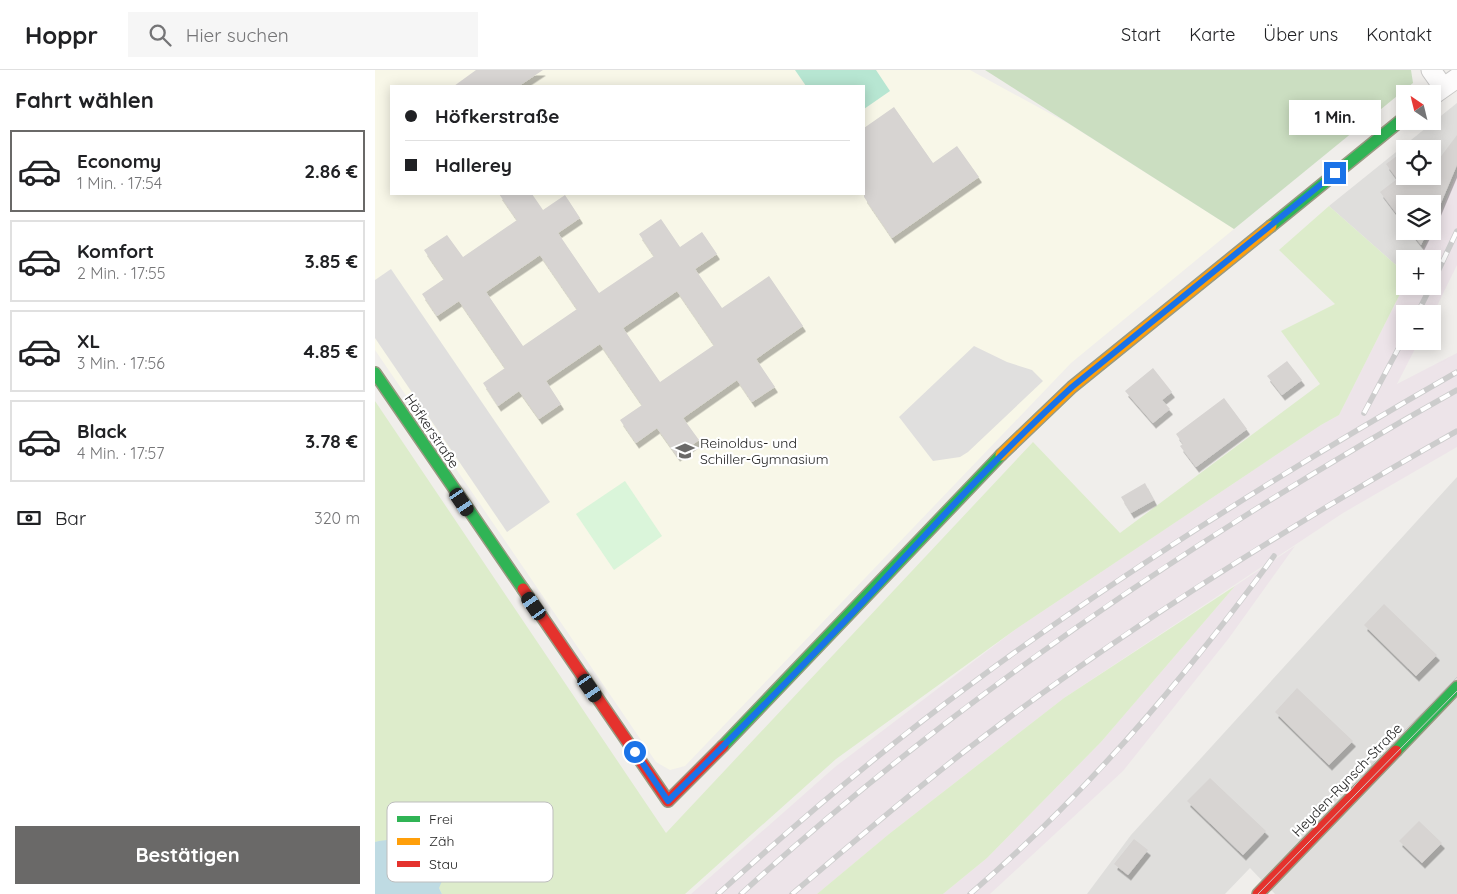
<!DOCTYPE html>
<html lang="de">
<meta charset="utf-8">
<style>
:root{--surface:#fff;--page:#f6f6f6;--text:#202124;--muted:#757577;--line:#e0e0e0;--accent:#6a6968}
body{margin:0;font-family:Quicksand,sans-serif;background:var(--page);color:var(--text);height:100vh;display:flex;flex-direction:column;font-size:19px;white-space:nowrap}
*{box-sizing:border-box;margin:0}
p{font-size:16px;color:var(--muted)}
.icon{flex:none;width:28px;height:28px;fill:none;stroke:currentColor;stroke-width:2;stroke-linecap:round;stroke-linejoin:round}
.map{position:relative;flex:1;overflow:hidden}
.details{display:flex;flex-direction:column;background:var(--surface);width:375px}
.details>*{flex:none}
.top-card{position:absolute;left:15px;top:15px;width:475px;height:110px;border-radius:0px;box-shadow:0 2px 12px #0003;display:grid;align-content:center;height:110px;padding:0 15px;background:var(--surface)}
.needle{width:32px;rotate:325deg}
.controls{position:absolute;left:1021px;top:15px;display:grid;gap:10px}
.controls a{display:grid;place-items:center;width:45px;height:45px;border-radius:0px;background:var(--surface);box-shadow:0 2px 12px #0003;font-size:25px}
.end{position:absolute;width:22px;height:22px;margin:-11px;border:6px solid #1a73e8;background:#fff;box-shadow:0 0 0 2px #fff}
.from{border-radius:50%}
.bubble{position:absolute;height:35px;border-radius:0px;background:var(--surface);box-shadow:0 2px 12px #0003;font-size:16px;font-weight:700;line-height:35px;text-align:center}
.car{position:absolute;width:15px;height:30px;margin:-15px -8px;border-radius:6px;box-shadow:0 0 4px 1px #0007;background:linear-gradient(#222 24%,#8ab4d8 0 40%,#222 0 76%,#8ab4d8 0 86%,#222 0)}
.top-card b{display:flex;align-items:center;gap:18px;height:48px;font-size:19px}
.top-card b+b{border-top:1px solid var(--line)}
.top-card i{width:12px;height:12px;background:var(--text)}
ul{padding:0;list-style:none}
li{display:flex;align-items:center;gap:15px;height:82px;margin:0 10px 8px;padding:0 5px;border:2px solid var(--line);border-radius:0px}
li div{flex:1}
li b{display:block;font-size:19px}
li em{font-style:normal;font-weight:700}
li.selected{border-color:var(--accent)}
li>.icon{width:45px;height:45px;stroke-width:1.5}
h2{padding:0 15px;font-size:22px;line-height:60px}
.pay{display:flex;align-items:center;gap:12px;height:55px;padding:0 15px;font-size:19px}
.pay p{margin-inline-start:auto}
.action{display:flex;gap:10px;margin-top:auto;padding:10px 15px}
.action a{flex:1;height:58px;border-radius:0px;background:var(--accent);color:#fff;font-size:20px;font-weight:700;line-height:58px;text-align:center}
header{display:flex;align-items:center;gap:30px;box-sizing:border-box;height:70px;padding:0 25px;background:var(--surface);border-bottom:1px solid var(--line)}
header strong{font-size:24px}
nav{display:flex;gap:28px;margin-inline-start:auto;font-size:18px}
.search{width:350px;height:45px;background:var(--page);display:flex;align-items:center;gap:12px;box-sizing:border-box;padding:0 18px;border-radius:0px;color:var(--muted);font-size:19px}
main{display:flex;flex:1;min-height:0}
.map>svg:first-child{display:block}
.residential{fill:#dfdedc;fill-rule:evenodd}
.industrial{fill:#ede4e9}
.education{fill:#f8f7e8;fill-rule:evenodd}
.grass{fill:#ddeccb}
.forest{fill:#cbdec1}
.park{fill:#daf5da}
.pitch{fill:#b7e6d2}
.parking{fill:#e0dfde}
.water{fill:#bfdbe3}
.building{fill:#d7d4d2;fill-rule:evenodd;filter:url(#shadow)}
.lines{fill:none;stroke-linecap:round;stroke-linejoin:round}
.street-casing{stroke:#c9c8c7;stroke-width:21}
.fast-casing{stroke:#999a82;stroke-width:14}
.slow-casing{stroke:#999a82;stroke-width:14}
.jam-casing{stroke:#999a82;stroke-width:14}
.street{stroke:#fdfcfc;stroke-width:19}
.fast{stroke:#30b455;stroke-width:11}
.slow{stroke:#ff9f0a;stroke-width:11}
.jam{stroke:#e5322d;stroke-width:11}
.tram{stroke:#ccc;stroke-width:1}
.rail-casing{stroke:#ccc;stroke-width:5.5}
.rail{stroke:#fff;stroke-width:4;stroke-dasharray:11;stroke-linecap:butt}
.route{stroke:#1a73e8;stroke-width:6}
.labels{text-anchor:middle;stroke-width:4.5;stroke-linejoin:round;paint-order:stroke}
.street-label{font-size:14px;fill:#222;stroke:#fff}
.poi-label{font-size:14px;fill:#222;stroke:#fff;text-anchor:start}
.key{fill:#fff;stroke:#bdbdbd;stroke-width:1}
.key-label{font-size:14px;fill:#222}
</style>
<header>
<strong>Hoppr</strong>
<div class="search"><svg class="icon" aria-label="search" viewBox="0 0 24 24"><circle cx="10" cy="10" r="6"/><path d="M15 15l6 6"/></svg>Hier suchen</div>
<nav><a>Start</a><a>Karte</a><a>Über uns</a><a>Kontakt</a></nav>
</header>
<main>
<section class="details">
<h2>Fahrt wählen</h2>
<ul>
<li class="selected"><svg class="icon" aria-label="car" viewBox="0 0 24 24"><path d="M5 17H2v-5l4-1 3-4h7l3 4 3 1v5h-3M9 17h6M6 11h13"/><circle cx="7" cy="17" r="2"/><circle cx="17" cy="17" r="2"/></svg><div><b>Economy</b><p>1 Min. · 17:54</p></div><em>2.86 €</em></li>
<li><svg class="icon" aria-label="car" viewBox="0 0 24 24"><path d="M5 17H2v-5l4-1 3-4h7l3 4 3 1v5h-3M9 17h6M6 11h13"/><circle cx="7" cy="17" r="2"/><circle cx="17" cy="17" r="2"/></svg><div><b>Komfort</b><p>2 Min. · 17:55</p></div><em>3.85 €</em></li>
<li><svg class="icon" aria-label="car" viewBox="0 0 24 24"><path d="M5 17H2v-5l4-1 3-4h7l3 4 3 1v5h-3M9 17h6M6 11h13"/><circle cx="7" cy="17" r="2"/><circle cx="17" cy="17" r="2"/></svg><div><b>XL</b><p>3 Min. · 17:56</p></div><em>4.85 €</em></li>
<li><svg class="icon" aria-label="car" viewBox="0 0 24 24"><path d="M5 17H2v-5l4-1 3-4h7l3 4 3 1v5h-3M9 17h6M6 11h13"/><circle cx="7" cy="17" r="2"/><circle cx="17" cy="17" r="2"/></svg><div><b>Black</b><p>4 Min. · 17:57</p></div><em>3.78 €</em></li>
</ul>
<div class="pay"><svg class="icon" aria-label="cash" viewBox="0 0 24 24"><path d="M3 7h18v10H3z"/><circle cx="12" cy="12" r="2"/></svg>Bar<p>320 m</p></div>
<div class="action"><a>Bestätigen</a></div>
</section>
<div class="map">
<svg width="1082" height="824" viewBox="0 0 1082 824">
<defs>
<filter id="shadow"><feDropShadow dx="3" dy="5.5" stdDeviation="0" flood-color="#0004"/></filter>
</defs>
<rect width="100%" height="100%" fill="#f0eeeb"/>
<g class="residential">
<path d="M1082,33V103L1058,160V134H1030V161H1057L1043,189H1030V203L954,136ZM1030,79H1058V106H1030Z"/>
<polygon points="1082,407 1082,824 900,824 875,798 850,824 712,824 756,765"/>
</g>
<g class="industrial">
<polygon points="1082,103 1082,195 1058,244 1030,244 1030,271 1044,271 1022,314 1082,283 1082,377 968,443 689,628 514,764 442,824 316,824 460,697 641,559 946,355 964,345 1030,214 1030,216 1058,216 1058,189 1043,189 1063,150"/>
<polygon points="920,476 854,568 748,701 615,824 568,824 612,788 726,672 860,516"/>
</g>
<path class="education" d="M0,0H595L694,54L859,159L696,293L310,696L295,700L281,692L0,280ZM16,16H489V124H16Z"/>
<g class="grass">
<polygon points="954,136 1030,203 1030,214 964,345 946,355 641,559 461,689 310,824 67,824 64,818 48,808 45,793 33,794 28,792 28,787 33,780 31,775 32,768 0,772 0,331 291,763 658,372 745,463 945,314 906,261 960,234 904,180"/>
<polygon points="860,516 726,672 612,788 568,824 442,824 514,764 689,628"/>
</g>
<polygon class="forest" points="610,0 1036,0 1038,13 859,159"/>
<polygon class="park" points="250,411 287,466 239,500 201,444"/>
<polygon class="pitch" points="420,0 501,0 515,21 489,39 489,16 431,16"/>
<g class="parking">
<polygon points="16,199 175,432 132,462 0,268 0,210"/>
<polygon points="599,276 632,292 657,300 668,311 593,382 585,387 558,391 524,347"/>
</g>
<path class="water" d="M32,767L31,775L33,782L28,787V792L33,794L45,793L49,809L62,803L67,811L64,818L67,824H0V772C11,769 21,770 32,767Z"/>
<g class="building">
<polygon points="101,0 168,0 144,16 79,16"/>
<polygon points="519,37 558,93 582,76 604,107 517,168 489,127 489,58"/>
<polygon points="1082,65 1082,95 1058,152 1058,134 1030,134 1030,155 1005,122 1022,109 1011,94 1030,80 1030,106 1058,106 1058,97"/>
<path d="M124,124H157L168,140L190,125L205,148L183,163L224,223L279,186L264,164L286,149L305,177L327,162L342,184L320,199L347,238L394,206L428,256L381,289L400,317L377,332L362,310L308,348L324,370L302,386L282,358L261,373L245,350L267,335L225,274L171,311L186,334L164,349L144,321L123,336L108,313L130,298L84,231L62,246L47,224L69,209L49,180L72,165L88,187L142,150ZM165,185L202,239L148,276L111,222ZM302,221L339,275L285,312L248,258Z"/>
<polygon points="1035,161 1053,161 1046,175"/>
<polygon points="912,291 927,310 907,325 892,306"/>
<polygon points="778,298 797,322 787,330 795,339 778,353 750,321"/>
<polygon points="849,328 872,359 821,397 805,376 808,374 801,364"/>
<polygon points="770,413 779,430 756,443 746,427"/>
<polygon points="1009,534 1062,585 1041,606 989,555"/>
<polygon points="922,618 978,671 954,695 900,642"/>
<polygon points="835,708 891,761 868,785 812,731"/>
<polygon points="1044,751 1067,773 1047,793 1024,771"/>
<polygon points="759,769 773,780 753,805 739,794"/>
</g>
<g class="lines">
<g class="street-casing">
<g id="street">
<polyline points="1056,0 1068,17"/>
<polyline points="1058,25 1082,8"/>
</g>
</g>
<g class="fast-casing">
<g id="fast">
<polyline points="896,156 1030,47"/>
<polyline points="0,303 148,519"/>
<polyline points="348,676 626,385"/>
<polyline points="1021,681 1082,617"/>
</g>
</g>
<g class="slow-casing">
<polyline id="slow" points="626,385 697,317 896,156"/>
</g>
<g class="jam-casing">
<g id="jam">
<polyline points="148,519 293,731 348,676"/>
<polyline points="883,824 1021,681"/>
</g>
</g>
<use href="#street" class="street"/>
<use href="#fast" class="fast"/>
<use href="#slow" class="slow"/>
<use href="#jam" class="jam"/>
<g class="tram">
<polyline points="975,721 1000,691 1082,607"/>
<polyline points="883,824 1082,621"/>
</g>
<g class="rail-casing">
<g id="rail">
<polyline points="1058,212 1082,161"/>
<polyline points="1042,244 1056,216"/>
<polyline points="989,343 1030,266"/>
<path d="M343,824C425,750 510,677 599,612C753,498 916,397 1082,302"/>
<path d="M366,824C582,627 827,463 1082,320"/>
<path d="M417,824C474,776 531,727 590,681C745,561 912,457 1082,361"/>
<path d="M595,824C711,725 810,608 899,486"/>
</g>
</g>
<use href="#rail" class="rail"/>
</g>
<g class="lines">
<path class="route" d="M260,682L293,731C364,661 434,590 502,517C565,449 628,380 697,317L960,103"/>
</g>
<defs>
<g id="school-bare" transform="scale(1.5)"><path d="M0-5L7-2L0 1L-7-2ZM-4 1L0 2.5L4 1V4Q0 6-4 4Z" fill="#6a6968" stroke="#fff" stroke-width="2.5" paint-order="stroke"/></g>
</defs>
<g fill-rule="evenodd">
<use href="#school-bare" x="310" y="381"/>
</g>
<g class="labels">
<g class="street-label">
<text transform="translate(57 361) rotate(56)" y="5">Höfkerstraße</text>
<text transform="translate(972 710) rotate(-46)" y="5">Heyden-Rynsch-Straße</text>
</g>
<g class="poi-label">
<text x="325" y="378">Reinoldus- und<tspan x="325" dy="16">Schiller-Gymnasium</tspan></text>
</g>
</g>
<rect x="12" y="732" width="166" height="80" rx="8" class="key"/>
<rect x="22" y="746" width="23" height="6" fill="#30b455"/>
<rect x="22" y="768" width="23" height="7" fill="#ff9f0a"/>
<rect x="22" y="791" width="23" height="6" fill="#e5322d"/>
<g class="key-label">
<text x="54" y="754">Frei</text>
<text x="54" y="776">Zäh</text>
<text x="54" y="799">Stau</text>
</g>
</svg>
<div class="controls">
<a><svg class="needle" viewBox="-14 -14 28 28"><path d="M0-13l5 13h-10z" fill="#e53935"/><path d="M0 13l5-13h-10z" fill="#757577"/></svg></a>
<a><svg class="icon" aria-label="locate" viewBox="0 0 24 24"><circle cx="12" cy="12" r="6"/><path d="M12 2v4M12 18v4M2 12h4M18 12h4"/></svg></a>
<a><svg class="icon" aria-label="layers" viewBox="0 0 24 24"><path d="M12 4l9 5-9 5-9-5zM3 14l9 5 9-5"/></svg></a>
<a>+</a>
<a>−</a>
</div>
<i class="end from" style="left:260px;top:682px"></i>
<i class="end" style="left:960px;top:103px"></i>
<div class="bubble" style="left:914px;top:30px;width:92px">1 Min.</div>
<i class="car" style="left:87px;top:432px;rotate:146deg"></i>
<i class="car" style="left:159px;top:536px;rotate:325deg"></i>
<i class="car" style="left:215px;top:618px;rotate:145deg"></i>
<div class="top-card">
<b><i class="from"></i>Höfkerstraße</b>
<b><i></i>Hallerey</b>
</div>
</div>
</main>
